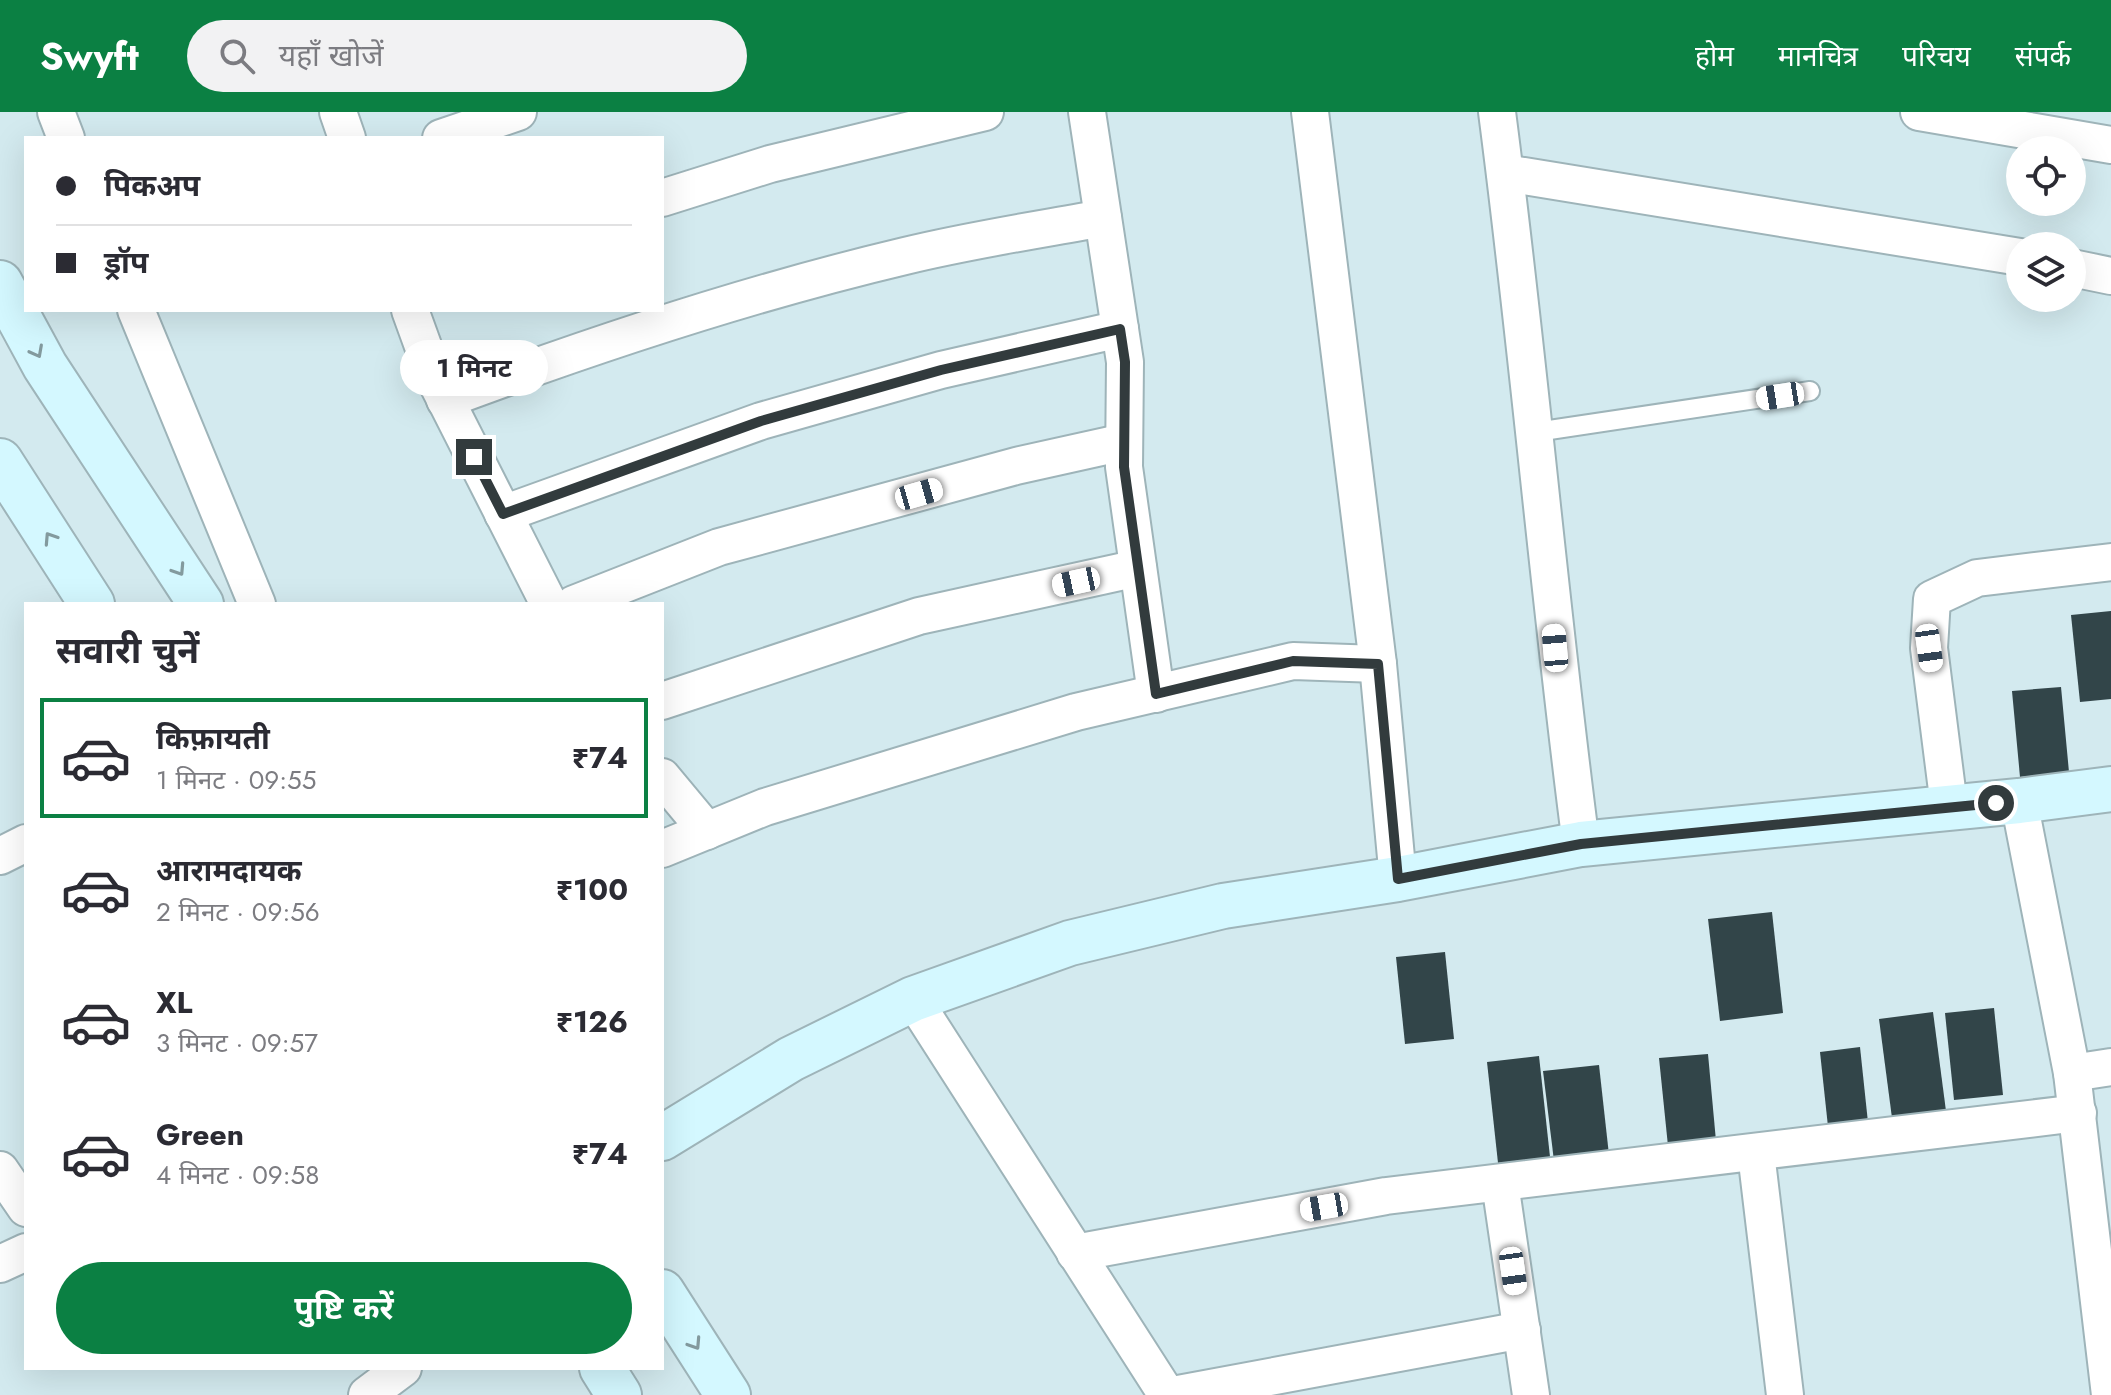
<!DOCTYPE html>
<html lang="hi">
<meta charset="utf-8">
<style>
:root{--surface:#fff;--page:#f2f2f3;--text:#2b2b33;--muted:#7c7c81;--line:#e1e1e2;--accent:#0b8043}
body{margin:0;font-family:Jost,"Noto Sans Devanagari",sans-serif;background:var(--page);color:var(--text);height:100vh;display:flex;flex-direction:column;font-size:30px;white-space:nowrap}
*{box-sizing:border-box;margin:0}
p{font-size:26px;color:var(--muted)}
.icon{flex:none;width:44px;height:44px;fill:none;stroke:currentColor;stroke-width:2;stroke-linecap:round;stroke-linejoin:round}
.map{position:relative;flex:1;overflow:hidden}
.drawer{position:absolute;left:24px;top:490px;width:640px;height:768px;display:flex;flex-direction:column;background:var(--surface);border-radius:0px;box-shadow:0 8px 32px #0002}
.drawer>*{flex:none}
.top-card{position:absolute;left:24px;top:24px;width:640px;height:176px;border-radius:0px;box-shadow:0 8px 32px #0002;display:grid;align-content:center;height:176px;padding:0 32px;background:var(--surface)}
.buttons{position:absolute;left:2006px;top:24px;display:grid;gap:16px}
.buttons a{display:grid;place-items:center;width:80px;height:80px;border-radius:50%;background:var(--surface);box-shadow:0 8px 32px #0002;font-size:40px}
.end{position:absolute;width:36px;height:36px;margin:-18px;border:10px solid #323b3d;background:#fff;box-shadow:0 0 0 4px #fff}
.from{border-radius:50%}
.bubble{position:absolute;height:56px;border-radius:28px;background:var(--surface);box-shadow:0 8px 32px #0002;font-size:26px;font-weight:700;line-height:56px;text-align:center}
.car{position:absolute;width:24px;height:48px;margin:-24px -12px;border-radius:10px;box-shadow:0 0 6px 2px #0007;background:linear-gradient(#fff 24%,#345 0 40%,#fff 0 76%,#345 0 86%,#fff 0)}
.top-card b{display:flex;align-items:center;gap:28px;height:76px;font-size:30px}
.top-card b+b{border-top:2px solid var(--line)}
.top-card i{width:20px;height:20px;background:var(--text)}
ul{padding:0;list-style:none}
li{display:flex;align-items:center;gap:24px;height:120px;margin:0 16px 12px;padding:0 16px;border:4px solid transparent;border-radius:0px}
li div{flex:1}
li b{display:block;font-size:30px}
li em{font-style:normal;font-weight:700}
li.active{border-color:var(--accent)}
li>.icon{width:72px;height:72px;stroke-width:1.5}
h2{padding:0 32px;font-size:36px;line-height:96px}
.cta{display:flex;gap:16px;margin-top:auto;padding:16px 32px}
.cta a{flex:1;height:92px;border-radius:48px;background:var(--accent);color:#fff;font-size:32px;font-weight:700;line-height:92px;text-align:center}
header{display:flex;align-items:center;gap:48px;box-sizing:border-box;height:112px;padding:0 40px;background:var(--accent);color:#fff}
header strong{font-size:38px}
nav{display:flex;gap:44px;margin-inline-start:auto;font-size:28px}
.search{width:560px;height:72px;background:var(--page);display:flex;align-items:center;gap:20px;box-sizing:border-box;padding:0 28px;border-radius:44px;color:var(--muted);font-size:30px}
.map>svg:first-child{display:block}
.building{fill:#324549}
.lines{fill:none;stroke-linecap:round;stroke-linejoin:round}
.lane-casing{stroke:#9eb4b9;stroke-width:22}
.street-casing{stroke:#9eb4b9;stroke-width:40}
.secondary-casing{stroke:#9eb4b9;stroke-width:48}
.lane{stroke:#fff;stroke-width:18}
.street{stroke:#fff;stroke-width:36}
.secondary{stroke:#d4f8ff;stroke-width:44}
.oneway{stroke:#839a9e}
.route{stroke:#323b3d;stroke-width:10}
</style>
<header>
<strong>Swyft</strong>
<div class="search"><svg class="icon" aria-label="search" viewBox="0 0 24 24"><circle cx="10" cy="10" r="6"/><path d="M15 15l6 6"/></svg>यहाँ खोजें</div>
<nav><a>होम</a><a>मानचित्र</a><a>परिचय</a><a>संपर्क</a></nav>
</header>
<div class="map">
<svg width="2111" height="1283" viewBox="0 0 2111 1283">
<rect width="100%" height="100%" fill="#d3eaef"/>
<g class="building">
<polygon points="2111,499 2111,587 2080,590 2071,503"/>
<polygon points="2061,575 2069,660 2020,665 2012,579"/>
<polygon points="1772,800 1783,901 1720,909 1708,807"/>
<polygon points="1445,840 1454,927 1405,932 1396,845"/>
<polygon points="1994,896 2003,983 1954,988 1945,901"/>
<polygon points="1933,900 1946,999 1892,1006 1879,907"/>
<polygon points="1860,935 1869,1020 1829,1024 1820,940"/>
<polygon points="1708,942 1716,1029 1668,1034 1659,946"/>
<polygon points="1539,944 1550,1045 1498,1051 1487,950"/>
<polygon points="1599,953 1609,1043 1554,1049 1543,959"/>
</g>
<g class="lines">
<g class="lane-casing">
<polyline id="lane" points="1536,320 1810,279"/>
</g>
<g class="street-casing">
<g id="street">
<polyline points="56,0 66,26"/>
<polyline points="338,0 347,26"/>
<polyline points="1087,0 1125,250 1124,355 1156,582"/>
<polyline points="1310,0 1378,552 1398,767"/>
<path d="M1497,0C1529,244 1549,488 1581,732"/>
<polyline points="1919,0 2111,33"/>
<polyline points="441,26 518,0"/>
<polyline points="1505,61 2020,145"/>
<polyline points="662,86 770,52 985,0"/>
<polyline points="2072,156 2111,164"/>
<polyline points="136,198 257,492"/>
<polyline points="410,198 435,267 549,492"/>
<path d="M445,288C595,232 749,181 905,144C970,128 1037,118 1103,106"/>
<polyline points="503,402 761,309 941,258 1120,217"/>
<polyline points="574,492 719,435 1016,354 1124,330"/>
<polyline points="662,589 919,504 1138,456"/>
<polyline points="662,665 707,719"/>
<polyline points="2019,689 2072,961 2110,1283"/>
<polyline points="1949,694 1929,536 1932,487 1977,466 2111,450"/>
<polyline points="662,737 765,695 1076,600 1293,549 1378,552"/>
<polyline points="0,744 26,731"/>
<polyline points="913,887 1167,1283"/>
<polyline points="2072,961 2111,955"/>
<polyline points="1756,1041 1785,1283"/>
<polyline points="0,1058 26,1096"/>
<polyline points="1500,1071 1531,1283"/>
<polyline points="1075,1141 1386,1084 2078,1001"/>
<polyline points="0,1152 26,1140"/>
<polyline points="367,1283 403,1256"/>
<polyline points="1173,1283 1522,1218"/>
</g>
</g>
<g class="secondary-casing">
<g id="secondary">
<polyline points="0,171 45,254 201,492"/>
<polyline points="0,349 92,492"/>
<polyline points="662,1026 791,947 913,887 1070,831 1223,794 1398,767 1581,732 2019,689 2111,677"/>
<polyline points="662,1180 728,1283"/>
<polyline points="602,1256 619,1283"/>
</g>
</g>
<use href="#lane" class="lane"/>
<use href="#street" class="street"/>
<use href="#secondary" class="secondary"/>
</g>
<defs><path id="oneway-chevron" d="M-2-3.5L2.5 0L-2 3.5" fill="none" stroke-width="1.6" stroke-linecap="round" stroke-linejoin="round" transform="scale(2)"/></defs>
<g class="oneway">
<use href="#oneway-chevron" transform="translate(37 240) rotate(62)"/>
<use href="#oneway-chevron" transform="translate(50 426) rotate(-123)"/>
<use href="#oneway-chevron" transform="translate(179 458) rotate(57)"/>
<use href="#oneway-chevron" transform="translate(695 1232) rotate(57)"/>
</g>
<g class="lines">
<polyline class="route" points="474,345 503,402 761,309 941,258 1120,217 1125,250 1124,355 1156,582 1293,549 1378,552 1398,767 1581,732 1996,691"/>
</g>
</svg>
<div class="buttons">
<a><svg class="icon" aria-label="locate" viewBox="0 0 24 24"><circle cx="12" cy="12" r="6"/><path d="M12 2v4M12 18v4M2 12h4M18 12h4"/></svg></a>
<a><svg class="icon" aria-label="layers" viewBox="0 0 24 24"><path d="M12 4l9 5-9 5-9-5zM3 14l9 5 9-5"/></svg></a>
</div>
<i class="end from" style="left:1996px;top:691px"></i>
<i class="end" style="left:474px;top:345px"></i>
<div class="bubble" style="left:400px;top:228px;width:148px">1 मिनट</div>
<i class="car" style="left:1780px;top:284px;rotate:261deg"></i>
<i class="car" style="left:919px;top:382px;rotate:74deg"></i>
<i class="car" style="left:1076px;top:470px;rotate:258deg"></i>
<i class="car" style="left:1555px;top:536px;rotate:355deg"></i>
<i class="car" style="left:1929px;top:536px;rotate:172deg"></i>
<i class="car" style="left:1324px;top:1095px;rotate:260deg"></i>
<i class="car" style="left:1513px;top:1159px;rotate:172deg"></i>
<div class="top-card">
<b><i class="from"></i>पिकअप</b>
<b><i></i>ड्रॉप</b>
</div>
<section class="drawer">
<h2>सवारी चुनें</h2>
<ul>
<li class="active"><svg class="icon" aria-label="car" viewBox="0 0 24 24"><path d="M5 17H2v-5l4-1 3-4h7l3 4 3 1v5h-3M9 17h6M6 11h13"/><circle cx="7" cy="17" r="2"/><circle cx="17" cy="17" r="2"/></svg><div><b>किफ़ायती</b><p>1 मिनट · 09:55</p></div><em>₹74</em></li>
<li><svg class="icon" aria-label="car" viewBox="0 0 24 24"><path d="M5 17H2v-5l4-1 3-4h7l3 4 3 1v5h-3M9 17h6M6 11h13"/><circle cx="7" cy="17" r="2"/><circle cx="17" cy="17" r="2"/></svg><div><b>आरामदायक</b><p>2 मिनट · 09:56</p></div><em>₹100</em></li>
<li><svg class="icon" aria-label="car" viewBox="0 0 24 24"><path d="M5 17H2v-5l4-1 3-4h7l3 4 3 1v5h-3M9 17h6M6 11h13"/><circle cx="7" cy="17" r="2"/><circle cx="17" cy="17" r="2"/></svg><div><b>XL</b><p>3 मिनट · 09:57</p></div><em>₹126</em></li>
<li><svg class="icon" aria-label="car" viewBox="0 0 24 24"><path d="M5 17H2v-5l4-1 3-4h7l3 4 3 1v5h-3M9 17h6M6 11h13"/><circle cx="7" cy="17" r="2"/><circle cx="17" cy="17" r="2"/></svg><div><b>Green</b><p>4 मिनट · 09:58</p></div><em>₹74</em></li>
</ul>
<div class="cta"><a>पुष्टि करें</a></div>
</section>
</div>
